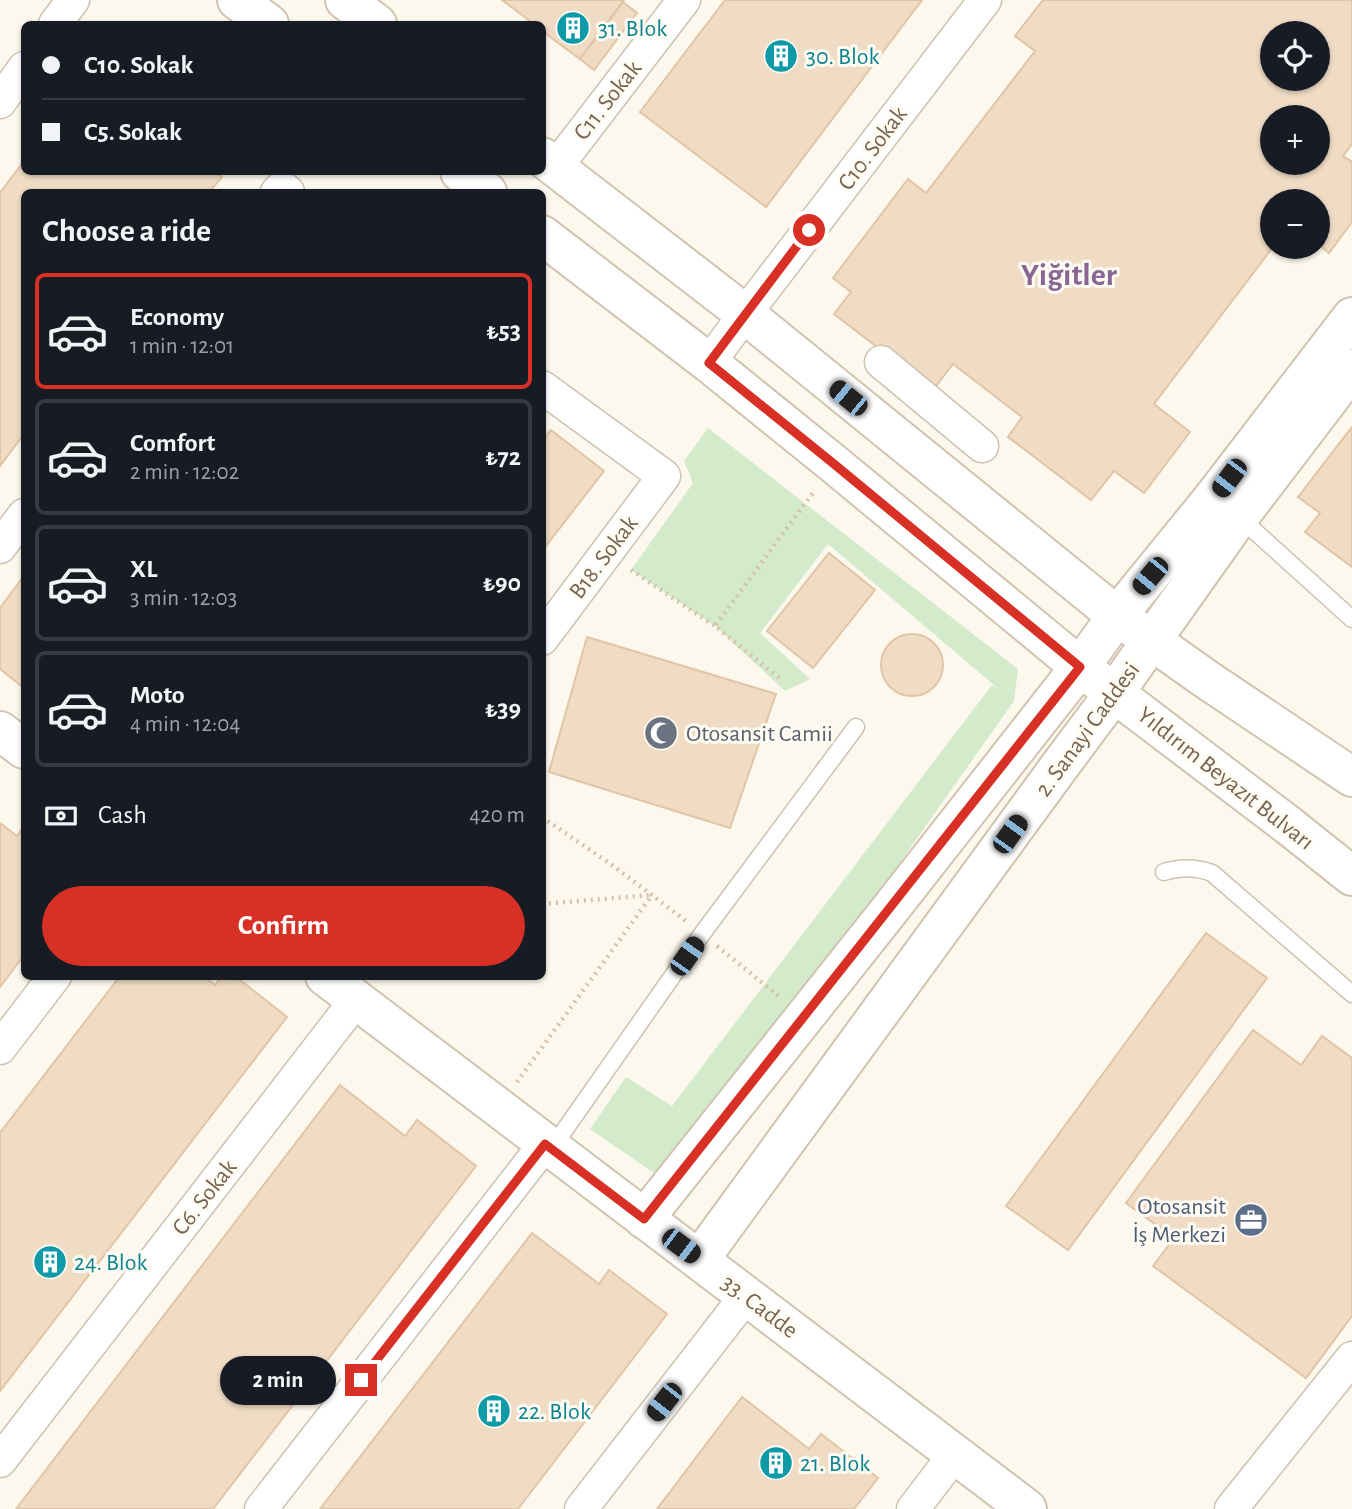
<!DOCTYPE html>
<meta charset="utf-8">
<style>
:root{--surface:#171b24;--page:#20242c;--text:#f1f3f6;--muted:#9ea1a6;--line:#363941;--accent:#d93025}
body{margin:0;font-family:"Alegreya Sans",sans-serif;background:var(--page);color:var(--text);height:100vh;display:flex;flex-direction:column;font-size:26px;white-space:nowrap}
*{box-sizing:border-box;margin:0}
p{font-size:23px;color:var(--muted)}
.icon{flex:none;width:38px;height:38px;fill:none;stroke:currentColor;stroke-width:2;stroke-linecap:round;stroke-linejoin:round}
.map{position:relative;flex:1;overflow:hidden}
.side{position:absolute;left:21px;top:189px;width:525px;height:791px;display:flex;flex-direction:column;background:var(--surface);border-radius:10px;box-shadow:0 2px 5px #0004}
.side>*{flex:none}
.banner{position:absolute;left:21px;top:21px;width:525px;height:154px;border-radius:10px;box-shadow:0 2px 5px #0004;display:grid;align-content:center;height:154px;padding:0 21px;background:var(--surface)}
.controls{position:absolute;left:1260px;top:21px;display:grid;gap:14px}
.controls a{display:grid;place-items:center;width:70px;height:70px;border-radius:50%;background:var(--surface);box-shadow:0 2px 5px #0004;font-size:35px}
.end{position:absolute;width:32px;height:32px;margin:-16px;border:9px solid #d93025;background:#fff;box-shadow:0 0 0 4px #fff}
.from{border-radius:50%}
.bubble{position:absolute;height:49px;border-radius:24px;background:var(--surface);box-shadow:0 2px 5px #0004;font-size:23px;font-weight:700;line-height:49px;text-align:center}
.car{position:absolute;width:21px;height:42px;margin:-21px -10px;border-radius:9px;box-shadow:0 0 5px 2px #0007;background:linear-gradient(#222 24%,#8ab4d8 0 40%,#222 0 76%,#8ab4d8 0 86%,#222 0)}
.banner b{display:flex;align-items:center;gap:24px;height:66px;font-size:26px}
.banner b+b{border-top:2px solid var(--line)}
.banner i{width:18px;height:18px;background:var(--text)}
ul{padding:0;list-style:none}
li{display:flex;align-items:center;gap:21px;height:116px;margin:0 14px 10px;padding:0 7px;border:4px solid var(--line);border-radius:10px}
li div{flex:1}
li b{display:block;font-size:26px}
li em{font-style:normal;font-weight:700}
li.selected{border-color:var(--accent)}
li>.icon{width:63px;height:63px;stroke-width:1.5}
h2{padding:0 21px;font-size:32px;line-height:84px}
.pay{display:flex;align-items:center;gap:18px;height:77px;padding:0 21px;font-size:26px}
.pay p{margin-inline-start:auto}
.action{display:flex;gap:14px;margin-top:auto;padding:14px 21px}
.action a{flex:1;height:80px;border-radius:42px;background:var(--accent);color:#fff;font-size:28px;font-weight:700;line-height:80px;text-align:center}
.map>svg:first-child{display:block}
.green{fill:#d3eacb}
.building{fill:#f0dcc5;stroke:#e2c5a6;stroke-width:2;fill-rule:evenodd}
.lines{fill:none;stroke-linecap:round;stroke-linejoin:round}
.lane-casing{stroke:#cec2b1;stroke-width:19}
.street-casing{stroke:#cec2b1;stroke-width:35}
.secondary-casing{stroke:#d1c3b0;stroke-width:42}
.path{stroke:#d6bfa8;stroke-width:4.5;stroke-dasharray:2 5;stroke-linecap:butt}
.lane{stroke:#fff;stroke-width:16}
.street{stroke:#fff;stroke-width:32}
.secondary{stroke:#fff;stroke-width:38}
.route{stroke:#d93025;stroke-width:9}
.labels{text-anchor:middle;stroke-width:6;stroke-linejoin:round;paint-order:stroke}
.culture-label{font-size:24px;fill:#0d838f;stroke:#fefbf3;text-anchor:start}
.street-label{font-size:24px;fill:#77634f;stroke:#fefbf3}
.worship-label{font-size:24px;fill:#5b616d;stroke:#fefbf3;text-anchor:start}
.service-label{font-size:24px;fill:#4e5e75;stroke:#fefbf3;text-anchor:end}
.district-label{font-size:32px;font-weight:bold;fill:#8a6792;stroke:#fefbf3}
</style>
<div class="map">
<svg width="1352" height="1509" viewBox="0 0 1352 1509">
<rect width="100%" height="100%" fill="#fcf8ed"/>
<polygon class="green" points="708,428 1018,669 1014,701 877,895 707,1123 661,1178 590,1129 626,1077 672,1106 992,685 1001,691 828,544 760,633 810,679 785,691 715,626 631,570 693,483 684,461"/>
<g class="building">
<polygon points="502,0 624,0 580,59 542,31 542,24 534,24"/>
<polygon points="725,0 922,0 766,207 640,112"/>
<path d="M1043,0H1352V144L1343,156L1352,162V222L1329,253L1318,244V201H1272L1273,247L1154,404L1190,432L1144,493L1114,471L1091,500L1008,437L1022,417L953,364L933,390L834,314L851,292L833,278L908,179L926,193L1035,51L1015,36ZM1272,33H1318V79H1272ZM1272,117H1318V163H1272Z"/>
<polygon points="623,2 637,13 594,70 580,59"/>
<polygon points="24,161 24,172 215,172 222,177 209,192 24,192 24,434 0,466 0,193"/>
<polygon points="1352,427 1352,567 1305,532 1320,513 1298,497"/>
<polygon points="551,430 604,471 542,551 542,441"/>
<polygon points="829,553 875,590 813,668 767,631"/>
<polygon points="24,576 24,688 0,669 0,608"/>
<circle cx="912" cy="665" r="31"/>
<polygon points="587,637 776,694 730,828 549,772"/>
<polygon points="0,823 17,836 24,826 24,955 0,987"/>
<polygon points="1206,933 1267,978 1068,1250 1006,1206"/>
<polygon points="120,976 203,976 215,985 222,976 235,976 287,1017 0,1391 0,1133"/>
<polygon points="1253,1030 1301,1065 1322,1036 1352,1058 1352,1316 1306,1378 1153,1266 1174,1238 1126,1203"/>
<polygon points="340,1085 405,1136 417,1120 476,1166 213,1509 16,1509"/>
<polygon points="532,1233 599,1284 609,1270 667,1314 518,1509 320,1509"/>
<polygon points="742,1397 809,1449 821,1434 878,1478 854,1509 657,1509"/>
</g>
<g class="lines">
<g class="lane-casing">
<g id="lane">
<polyline points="1239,517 1352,619"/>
<path d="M1164,872C1181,867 1195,867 1212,873L1352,994"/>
<polyline points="552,1148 702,934 856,727"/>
</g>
</g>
<g class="street-casing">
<g id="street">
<polyline points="55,24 73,0"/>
<polyline points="0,102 24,68"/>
<polyline points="556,167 684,0"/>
<polyline points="277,192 282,187 288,192"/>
<polyline points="881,362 982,446"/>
<polyline points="709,363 745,314 985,0"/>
<polyline points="542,387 664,476 542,639"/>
<polyline points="0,547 24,515"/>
<polyline points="0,1048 55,976"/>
<polyline points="0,1461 356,1000"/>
<polyline points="261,1509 545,1144"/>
<polyline points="581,1509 746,1296"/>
<polyline points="913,1509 955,1454"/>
<polyline points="1231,1509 1352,1358"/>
</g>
</g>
<g class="secondary-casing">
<g id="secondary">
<polyline points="237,0 269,24"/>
<polyline points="345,0 377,24"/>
<polyline points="542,157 745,314 1117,616 1206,679 1352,777"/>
<polyline points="460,172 487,192"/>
<polyline points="542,235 709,363 834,464 1080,667 1288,825 1352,876"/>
<polyline points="0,731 24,749"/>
<polyline points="325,976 1027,1509"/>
<polyline points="644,1219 884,917 1080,667 1117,616 1213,498 1352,317"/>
<polyline points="699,1260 1059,767 1115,692 1239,517 1352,369"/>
</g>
</g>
<g class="path">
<polyline points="631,570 715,626"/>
<polyline points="779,678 715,626 815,490"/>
<polyline points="542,817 612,865 686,921"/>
<polyline points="542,904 651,895"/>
<polyline points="717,946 781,998"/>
<polyline points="517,1082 652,895"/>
</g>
<use href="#lane" class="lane"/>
<use href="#street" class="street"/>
<use href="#secondary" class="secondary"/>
</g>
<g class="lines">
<polyline class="route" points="361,1380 545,1144 644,1219 1080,667 834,464 709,363 809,230"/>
</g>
<defs>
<g id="building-disc" transform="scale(1.75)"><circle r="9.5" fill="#0f9aa8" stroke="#fefbf3"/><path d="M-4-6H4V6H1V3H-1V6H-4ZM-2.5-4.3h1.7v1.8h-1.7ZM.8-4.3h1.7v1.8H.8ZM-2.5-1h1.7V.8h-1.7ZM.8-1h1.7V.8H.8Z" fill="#fff"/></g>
<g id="mosque-disc" transform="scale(1.75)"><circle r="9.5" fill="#6b7280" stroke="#fefbf3"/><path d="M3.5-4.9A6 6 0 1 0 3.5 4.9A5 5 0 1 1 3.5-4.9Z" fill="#fff"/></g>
<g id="office-disc" transform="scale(1.75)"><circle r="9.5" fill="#5c6f8a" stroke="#fefbf3"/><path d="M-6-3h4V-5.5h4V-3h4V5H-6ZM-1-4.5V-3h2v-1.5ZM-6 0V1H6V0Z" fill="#fff"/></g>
</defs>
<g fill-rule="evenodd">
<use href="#building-disc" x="573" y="28"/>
<use href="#building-disc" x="781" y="56"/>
<use href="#mosque-disc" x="661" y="733"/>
<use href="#office-disc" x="1251" y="1220"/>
<use href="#building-disc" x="50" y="1262"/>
<use href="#building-disc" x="494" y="1411"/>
<use href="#building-disc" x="776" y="1463"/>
</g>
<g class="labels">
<g class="culture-label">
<text x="598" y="36">31. Blok</text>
<text x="806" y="64">30. Blok</text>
<text x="74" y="1270">24. Blok</text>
<text x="518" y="1419">22. Blok</text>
<text x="800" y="1471">21. Blok</text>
</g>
<g class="street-label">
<text transform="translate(607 100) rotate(-52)" y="8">C11. Sokak</text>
<text transform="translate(872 148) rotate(-53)" y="8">C10. Sokak</text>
<text transform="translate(603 557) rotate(-53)" y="8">B18. Sokak</text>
<text transform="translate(1087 729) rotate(-54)" y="8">2. Sanayi Caddesi</text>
<text transform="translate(1226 778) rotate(38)" y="8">Yıldırım Beyazıt Bulvarı</text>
<text transform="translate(204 1197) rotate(-52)" y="8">C6. Sokak</text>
<text transform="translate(760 1306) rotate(37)" y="8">33. Cadde</text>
</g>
<g class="worship-label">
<text x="686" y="741">Otosansit Camii</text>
</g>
<g class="service-label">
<text x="1226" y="1214">Otosansit<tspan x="1226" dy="28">İş Merkezi</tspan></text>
</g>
<g class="district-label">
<text x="1069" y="285">Yiğitler</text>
</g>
</g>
</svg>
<div class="controls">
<a><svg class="icon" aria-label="locate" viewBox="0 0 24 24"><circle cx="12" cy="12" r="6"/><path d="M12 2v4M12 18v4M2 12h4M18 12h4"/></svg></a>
<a>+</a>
<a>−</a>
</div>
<i class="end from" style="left:809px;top:230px"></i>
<i class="end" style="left:361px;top:1380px"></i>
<div class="bubble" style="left:220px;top:1356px;width:116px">2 min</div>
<i class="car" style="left:848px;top:398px;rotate:309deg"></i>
<i class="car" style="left:1229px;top:478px;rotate:217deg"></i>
<i class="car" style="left:1150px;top:576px;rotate:220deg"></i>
<i class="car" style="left:1010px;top:834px;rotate:36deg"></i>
<i class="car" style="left:687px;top:956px;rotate:35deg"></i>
<i class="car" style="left:681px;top:1246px;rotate:127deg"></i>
<i class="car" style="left:664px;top:1402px;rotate:218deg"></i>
<div class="banner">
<b><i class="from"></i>C10. Sokak</b>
<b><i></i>C5. Sokak</b>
</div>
<section class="side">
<h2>Choose a ride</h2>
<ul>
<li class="selected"><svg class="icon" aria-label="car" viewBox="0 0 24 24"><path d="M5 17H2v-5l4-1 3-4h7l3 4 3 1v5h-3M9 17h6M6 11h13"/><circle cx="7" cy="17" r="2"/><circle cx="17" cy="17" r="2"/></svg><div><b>Economy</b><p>1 min · 12:01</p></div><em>₺53</em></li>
<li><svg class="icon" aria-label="car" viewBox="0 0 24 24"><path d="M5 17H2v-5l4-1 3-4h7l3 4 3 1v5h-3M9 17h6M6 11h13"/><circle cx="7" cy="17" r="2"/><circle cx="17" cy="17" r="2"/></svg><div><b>Comfort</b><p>2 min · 12:02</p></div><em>₺72</em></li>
<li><svg class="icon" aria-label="car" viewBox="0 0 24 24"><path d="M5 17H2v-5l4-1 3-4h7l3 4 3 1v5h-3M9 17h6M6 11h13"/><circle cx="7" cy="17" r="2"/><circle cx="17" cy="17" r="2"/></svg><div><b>XL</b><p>3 min · 12:03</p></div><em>₺90</em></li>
<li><svg class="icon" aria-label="car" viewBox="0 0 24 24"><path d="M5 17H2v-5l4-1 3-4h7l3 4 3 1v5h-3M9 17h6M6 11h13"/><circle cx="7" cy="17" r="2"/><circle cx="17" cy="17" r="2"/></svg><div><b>Moto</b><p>4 min · 12:04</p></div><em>₺39</em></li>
</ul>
<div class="pay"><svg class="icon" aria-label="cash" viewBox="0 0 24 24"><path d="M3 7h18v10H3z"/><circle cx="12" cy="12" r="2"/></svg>Cash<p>420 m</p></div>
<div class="action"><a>Confirm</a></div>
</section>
</div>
